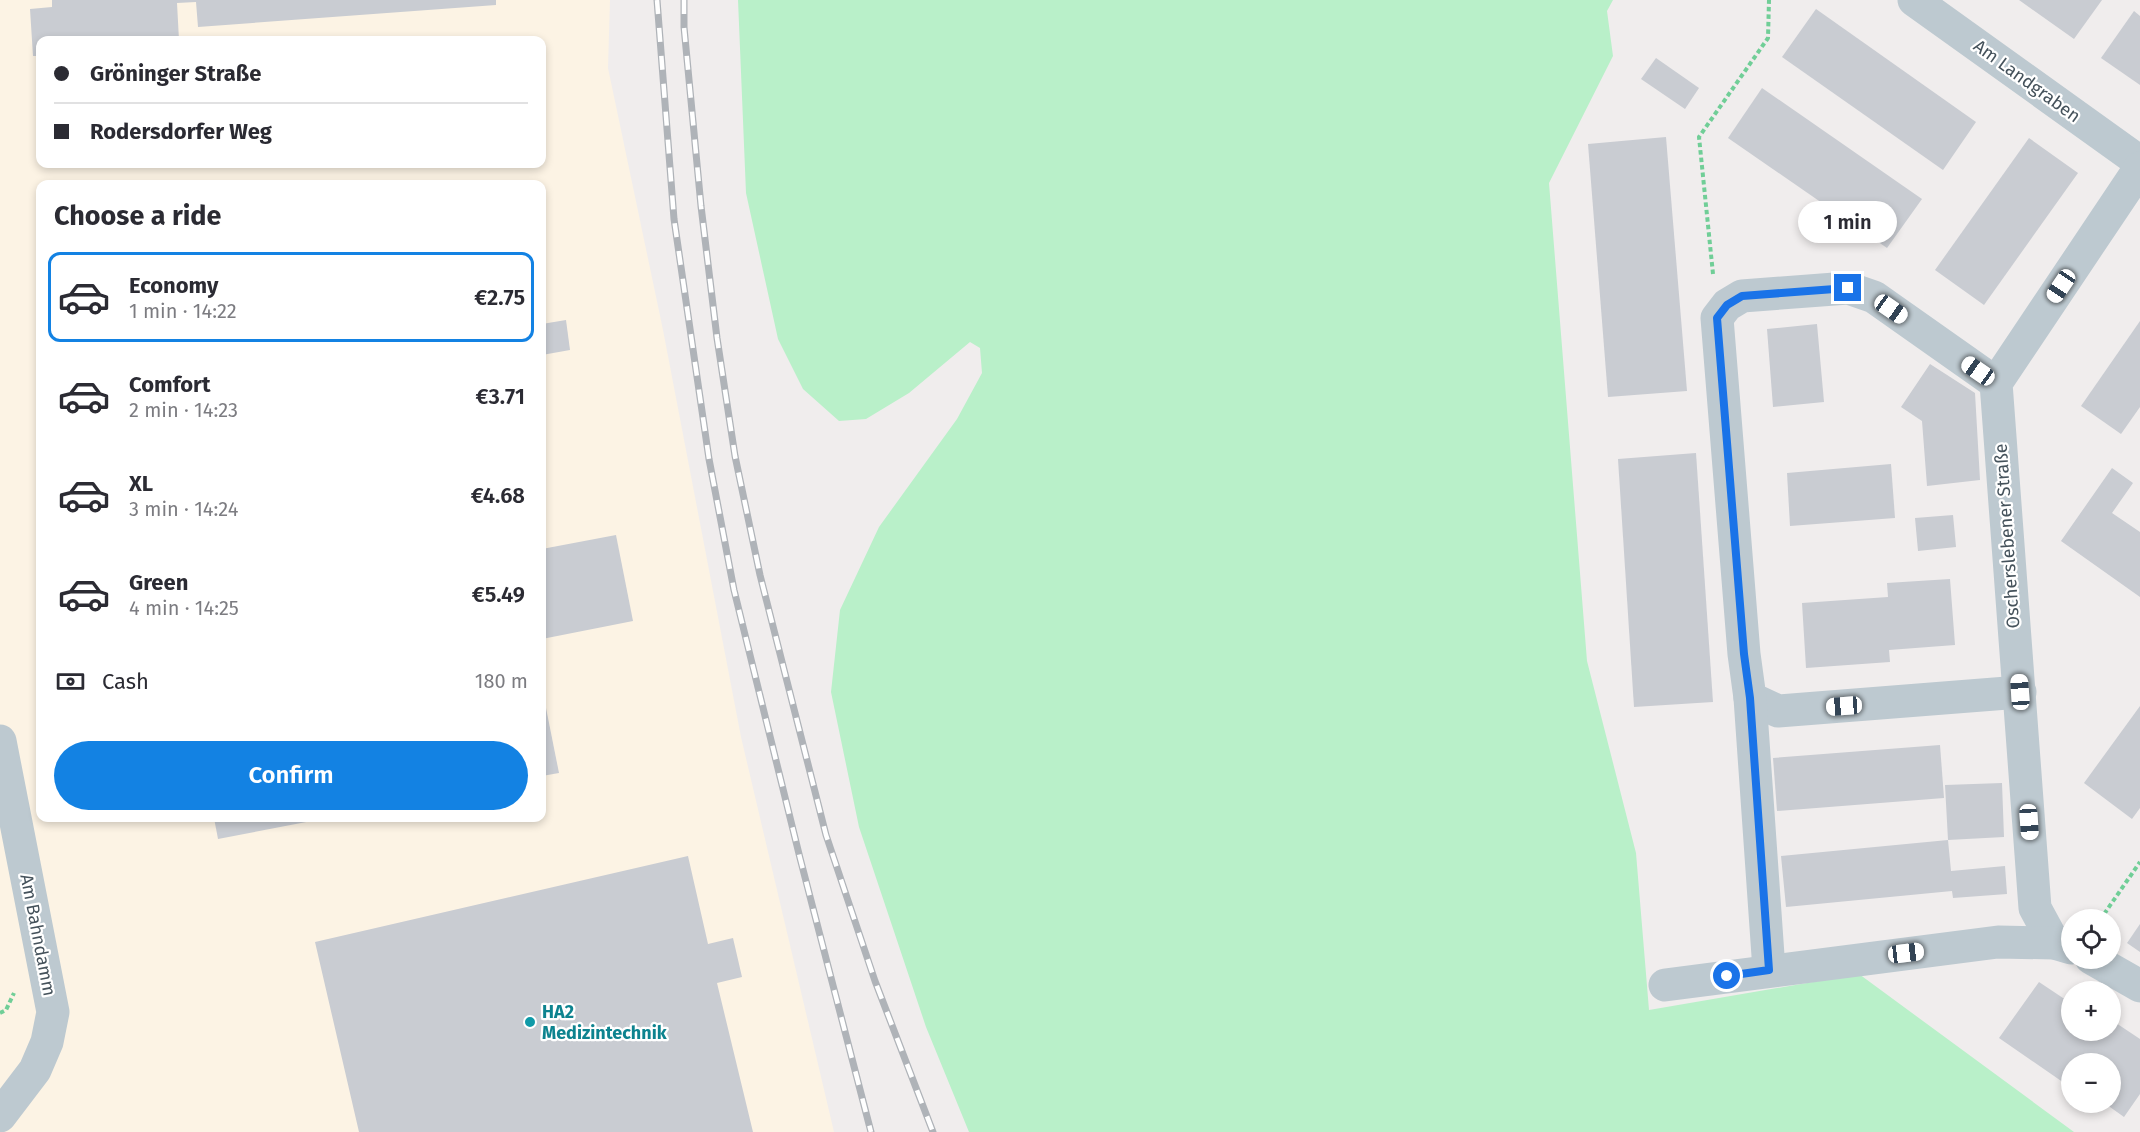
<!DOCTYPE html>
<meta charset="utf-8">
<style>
:root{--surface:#fff;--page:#f2f2f3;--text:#2b2b33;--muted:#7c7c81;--line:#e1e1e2;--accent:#1382e3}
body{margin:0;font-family:"Fira Sans",sans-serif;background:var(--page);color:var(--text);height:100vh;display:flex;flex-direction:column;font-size:22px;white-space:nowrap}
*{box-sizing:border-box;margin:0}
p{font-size:20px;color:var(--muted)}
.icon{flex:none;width:33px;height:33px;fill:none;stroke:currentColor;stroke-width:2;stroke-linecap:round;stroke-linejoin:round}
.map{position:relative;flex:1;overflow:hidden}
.side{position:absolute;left:36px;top:180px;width:510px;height:642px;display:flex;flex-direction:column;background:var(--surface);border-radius:12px;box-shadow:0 3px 9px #0003}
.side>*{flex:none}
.guide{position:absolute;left:36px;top:36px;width:510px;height:132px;border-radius:12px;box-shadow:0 3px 9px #0003;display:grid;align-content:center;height:132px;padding:0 18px;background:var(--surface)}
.fabs{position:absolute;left:2061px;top:909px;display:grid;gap:12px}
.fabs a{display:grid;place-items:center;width:60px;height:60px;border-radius:50%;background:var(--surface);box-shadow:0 3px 9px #0003;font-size:30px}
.end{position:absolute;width:27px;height:27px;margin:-14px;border:8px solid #1a73e8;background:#fff;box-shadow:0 0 0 3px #fff}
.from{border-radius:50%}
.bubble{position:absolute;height:42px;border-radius:21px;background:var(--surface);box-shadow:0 3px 9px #0003;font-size:20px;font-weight:600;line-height:42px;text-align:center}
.car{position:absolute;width:18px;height:36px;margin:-18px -9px;border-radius:8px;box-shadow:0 0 4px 2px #0007;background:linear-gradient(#fff 24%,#345 0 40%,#fff 0 76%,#345 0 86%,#fff 0)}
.guide b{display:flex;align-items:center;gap:21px;height:57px;font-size:22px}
.guide b+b{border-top:2px solid var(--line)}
.guide i{width:15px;height:15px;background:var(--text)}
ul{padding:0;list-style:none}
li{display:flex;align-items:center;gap:18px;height:90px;margin:0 12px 9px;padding:0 6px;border:3px solid transparent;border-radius:12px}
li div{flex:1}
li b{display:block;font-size:22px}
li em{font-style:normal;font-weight:600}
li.active{border-color:var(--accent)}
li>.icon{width:54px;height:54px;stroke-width:1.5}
h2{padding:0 18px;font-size:27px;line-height:72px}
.pay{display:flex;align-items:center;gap:15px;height:66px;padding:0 18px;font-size:22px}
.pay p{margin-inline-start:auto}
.primary-button{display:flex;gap:12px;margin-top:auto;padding:12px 18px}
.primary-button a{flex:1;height:69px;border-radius:36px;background:var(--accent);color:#fff;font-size:24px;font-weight:600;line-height:69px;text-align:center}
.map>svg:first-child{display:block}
.commercial{fill:#fcf3e4;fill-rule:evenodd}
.green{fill:#b9f0c9}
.building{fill:#c9ccd2}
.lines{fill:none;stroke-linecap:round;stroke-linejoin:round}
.path{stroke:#70ce97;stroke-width:4;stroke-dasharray:4.5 3;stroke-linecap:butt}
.minor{stroke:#bdc9d0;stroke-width:33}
.rail-casing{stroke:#afb3b8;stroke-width:7}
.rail{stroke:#fff;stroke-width:4.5;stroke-dasharray:14;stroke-linecap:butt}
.route{stroke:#1a73e8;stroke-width:8}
.culture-dot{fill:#0f9aa8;stroke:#fff;stroke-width:2}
.labels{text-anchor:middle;stroke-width:4.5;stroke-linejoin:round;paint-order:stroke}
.street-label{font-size:18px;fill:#45525b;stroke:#fff}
.culture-label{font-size:18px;font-weight:bold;fill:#0d838f;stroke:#fff;text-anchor:start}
</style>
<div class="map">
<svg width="2140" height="1132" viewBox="0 0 2140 1132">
<rect width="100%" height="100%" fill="#f0eded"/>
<path class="commercial" d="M0,0H610L608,68L663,330L741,737L834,1132H0ZM40,40H542V164H40ZM40,184H542V818H40Z"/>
<polygon class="green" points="738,0 1613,0 1607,11 1613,56 1549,183 1587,661 1636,853 1649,1010 1859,974 2074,1132 969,1132 926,1027 859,827 831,692 840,610 879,527 957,419 982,373 980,348 970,342 909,393 866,419 839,421 803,389 778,339 746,193"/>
<g class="building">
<polygon points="52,0 496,0 496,5 198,27 196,2 177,3 179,40 40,40 40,56 33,56 30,9 52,7"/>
<polygon points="2019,0 2102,0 2074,39"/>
<polygon points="1816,9 1976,122 1943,170 1782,57"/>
<polygon points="2134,11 2140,16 2140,85 2101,58"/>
<polygon points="1656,58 1699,88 1685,109 1641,79"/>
<polygon points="1762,88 1922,199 1887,248 1728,138"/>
<polygon points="1666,137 1687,391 1608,397 1588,144"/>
<polygon points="2029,138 2078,173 1984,305 1935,270"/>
<polygon points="566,320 570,350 542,355 542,324"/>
<polygon points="2140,321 2140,407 2121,434 2081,406"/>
<polygon points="1817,324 1824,402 1773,407 1767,329"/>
<polygon points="1930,364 1975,393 1980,480 1927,486 1922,421 1901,407"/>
<polygon points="1696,453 1713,702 1634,707 1618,459"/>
<polygon points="1891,464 1895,518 1790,526 1787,473"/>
<polygon points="2112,468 2133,483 2112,513 2140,532 2140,597 2061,541"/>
<polygon points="1953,515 1956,547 1918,551 1915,518"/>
<polygon points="616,535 633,621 542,639 542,549"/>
<polygon points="1950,579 1955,645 1889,650 1890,662 1806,668 1802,603 1888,597 1887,583"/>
<polygon points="542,688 559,773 542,776"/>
<polygon points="2140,706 2140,808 2132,819 2084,783"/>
<polygon points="1940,745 1944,798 1777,811 1773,758"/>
<polygon points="2002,783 2004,837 1948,840 1951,871 2005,866 2007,894 1953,898 1952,891 1786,907 1781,856 1948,840 1945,785"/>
<polygon points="214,818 322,818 322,819 218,839"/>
<polygon points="688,856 708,944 733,938 742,977 717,983 753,1132 359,1132 315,942"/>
<polygon points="2140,924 2140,952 2127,943"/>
<polygon points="2039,982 2072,1004 2072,1030 2110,1030 2110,1019 2140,1039 2140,1094 2124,1117 2103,1102 2110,1102 2110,1064 2072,1064 2072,1080 2067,1085 1999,1038"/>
</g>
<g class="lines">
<g class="path">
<polyline points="1713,274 1699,137 1768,38 1769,0"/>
<polyline points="2100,920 2140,862"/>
<polyline points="0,1013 6,1010 14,993"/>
</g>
<g class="minor">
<polyline points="1914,0 2140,162"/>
<polyline points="1996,383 1874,297 1848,288 1742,296 1727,305 1717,318 1744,654 1750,698 1778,711 2020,692"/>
<polyline points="1750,698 1769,970"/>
<polyline points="0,741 53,1012 47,1042 35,1070 0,1116"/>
<polyline points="2054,943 2035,908 1996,383 2140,168"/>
<polyline points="2091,958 2140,986"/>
<polyline points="1665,985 1998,942 2054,943 2071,948"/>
</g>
<g class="rail-casing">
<g id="rail">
<polyline points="657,0 674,219 709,459 734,590 800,858 871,1132"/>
<polyline points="684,0 684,27 701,206 717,338 735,456 760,575 826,835 875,981 933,1132"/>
</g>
</g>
<use href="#rail" class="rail"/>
</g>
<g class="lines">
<polyline class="route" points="1727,976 1769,970 1750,698 1744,654 1717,318 1727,305 1742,296 1848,288"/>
</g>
<circle class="culture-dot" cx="530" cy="1022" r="6"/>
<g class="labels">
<g class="street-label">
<text transform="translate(2027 81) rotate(36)" y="6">Am Landgraben</text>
<text transform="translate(2007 536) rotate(-94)" y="6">Oscherslebener Straße</text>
<text transform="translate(38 935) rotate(79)" y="6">Am Bahndamm</text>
</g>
<g class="culture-label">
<text x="542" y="1018">HA2<tspan x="542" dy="21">Medizintechnik</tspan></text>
</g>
</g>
</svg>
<div class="fabs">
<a><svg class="icon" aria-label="locate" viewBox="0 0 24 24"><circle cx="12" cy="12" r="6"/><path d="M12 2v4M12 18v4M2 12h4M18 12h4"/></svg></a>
<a>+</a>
<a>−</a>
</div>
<i class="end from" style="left:1727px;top:976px"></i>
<i class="end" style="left:1848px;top:288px"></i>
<div class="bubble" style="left:1798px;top:201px;width:99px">1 min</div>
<i class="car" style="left:2061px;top:286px;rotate:214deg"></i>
<i class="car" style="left:1891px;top:309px;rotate:125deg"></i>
<i class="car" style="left:1978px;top:371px;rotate:305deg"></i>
<i class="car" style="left:2020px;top:692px;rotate:356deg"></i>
<i class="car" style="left:1844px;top:706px;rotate:266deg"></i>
<i class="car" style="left:2029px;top:822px;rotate:176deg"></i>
<i class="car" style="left:1906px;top:953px;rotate:83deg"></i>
<div class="guide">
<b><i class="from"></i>Gröninger Straße</b>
<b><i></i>Rodersdorfer Weg</b>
</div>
<section class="side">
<h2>Choose a ride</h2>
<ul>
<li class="active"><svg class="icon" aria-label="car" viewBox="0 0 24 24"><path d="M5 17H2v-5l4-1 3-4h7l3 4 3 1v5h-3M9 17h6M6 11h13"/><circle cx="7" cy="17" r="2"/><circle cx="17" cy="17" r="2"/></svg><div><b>Economy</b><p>1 min · 14:22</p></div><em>€2.75</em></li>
<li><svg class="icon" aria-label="car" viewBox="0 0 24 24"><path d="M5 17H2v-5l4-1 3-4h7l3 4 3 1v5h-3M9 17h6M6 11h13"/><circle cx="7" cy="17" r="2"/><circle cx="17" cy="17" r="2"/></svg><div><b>Comfort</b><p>2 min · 14:23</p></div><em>€3.71</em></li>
<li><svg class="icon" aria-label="car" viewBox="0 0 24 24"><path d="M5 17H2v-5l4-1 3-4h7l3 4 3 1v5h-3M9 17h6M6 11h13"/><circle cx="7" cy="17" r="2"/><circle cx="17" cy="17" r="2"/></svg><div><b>XL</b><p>3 min · 14:24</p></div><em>€4.68</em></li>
<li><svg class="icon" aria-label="car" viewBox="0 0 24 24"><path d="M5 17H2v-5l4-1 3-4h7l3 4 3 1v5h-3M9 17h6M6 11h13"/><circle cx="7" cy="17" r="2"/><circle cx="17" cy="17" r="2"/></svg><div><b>Green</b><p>4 min · 14:25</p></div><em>€5.49</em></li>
</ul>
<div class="pay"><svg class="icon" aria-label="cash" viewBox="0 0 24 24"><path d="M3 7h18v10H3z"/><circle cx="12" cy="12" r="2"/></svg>Cash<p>180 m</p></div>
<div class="primary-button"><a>Confirm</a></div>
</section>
</div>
